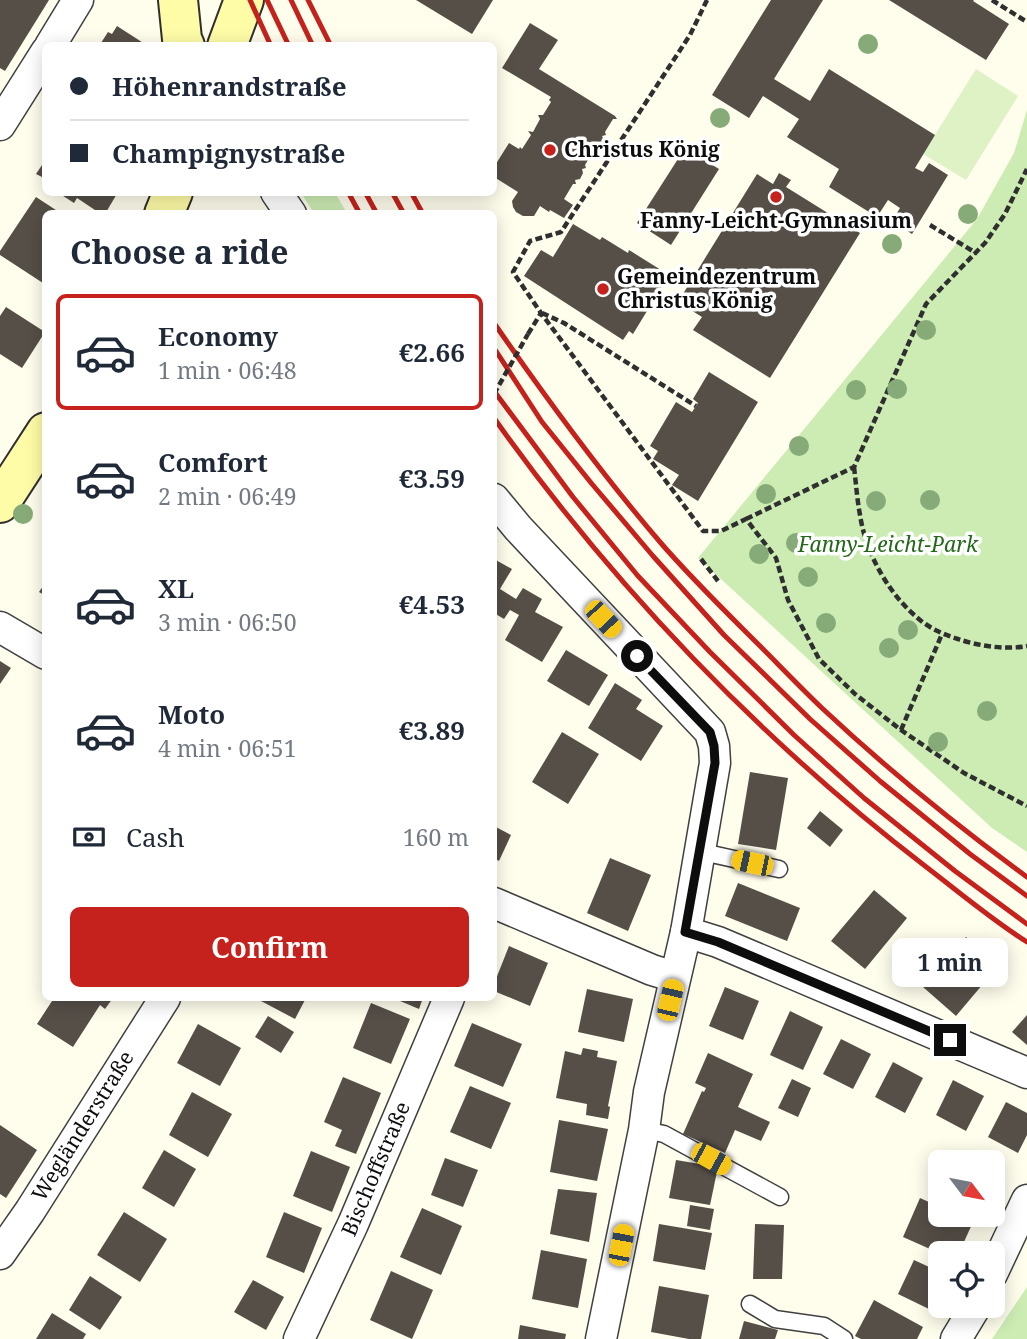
<!DOCTYPE html>
<meta charset="utf-8">
<style>
:root{--surface:#fff;--page:#f6f6f7;--text:#1f2937;--muted:#747a83;--line:#e0e1e3;--accent:#c5221d}
body{margin:0;font-family:"Noto Serif",serif;background:var(--page);color:var(--text);height:100vh;display:flex;flex-direction:column;font-size:26px;white-space:nowrap}
*{box-sizing:border-box;margin:0}
p{font-size:23px;color:var(--muted)}
.icon{flex:none;width:38px;height:38px;fill:none;stroke:currentColor;stroke-width:2;stroke-linecap:round;stroke-linejoin:round}
.map{position:relative;flex:1;overflow:hidden}
.side{position:absolute;left:42px;top:210px;width:455px;height:791px;display:flex;flex-direction:column;background:var(--surface);border-radius:10px;box-shadow:0 4px 18px #0003}
.side>*{flex:none}
.top-card{position:absolute;left:42px;top:42px;width:455px;height:154px;border-radius:10px;box-shadow:0 4px 18px #0003;display:grid;align-content:center;height:154px;padding:0 28px;background:var(--surface)}
.needle{width:46px;rotate:122deg}
.controls{position:absolute;left:928px;top:1150px;display:grid;gap:14px}
.controls a{display:grid;place-items:center;width:77px;height:77px;border-radius:10px;background:var(--surface);box-shadow:0 4px 18px #0003;font-size:35px}
.end{position:absolute;width:32px;height:32px;margin:-16px;border:9px solid #0d0d0d;background:#fff;box-shadow:0 0 0 4px #fff}
.from{border-radius:50%}
.bubble{position:absolute;height:49px;border-radius:10px;background:var(--surface);box-shadow:0 4px 18px #0003;font-size:23px;font-weight:700;line-height:49px;text-align:center}
.car{position:absolute;width:21px;height:42px;margin:-21px -10px;border-radius:9px;box-shadow:0 0 5px 2px #0007;background:linear-gradient(#f5c518 24%,#345 0 40%,#f5c518 0 76%,#345 0 86%,#f5c518 0)}
.top-card b{display:flex;align-items:center;gap:24px;height:66px;font-size:26px}
.top-card b+b{border-top:2px solid var(--line)}
.top-card i{width:18px;height:18px;background:var(--text)}
ul{padding:0;list-style:none}
li{display:flex;align-items:center;gap:21px;height:116px;margin:0 14px 10px;padding:0 14px;border:4px solid transparent;border-radius:10px}
li div{flex:1}
li b{display:block;font-size:26px}
li em{font-style:normal;font-weight:700}
li.current{border-color:var(--accent)}
li>.icon{width:63px;height:63px;stroke-width:1.5}
h2{padding:0 28px;font-size:32px;line-height:84px}
.pay{display:flex;align-items:center;gap:18px;height:77px;padding:0 28px;font-size:26px}
.pay p{margin-inline-start:auto}
.action{display:flex;gap:14px;margin-top:auto;padding:14px 28px}
.action a{flex:1;height:80px;border-radius:10px;background:var(--accent);color:#fff;font-size:28px;font-weight:700;line-height:80px;text-align:center}
.map>svg:first-child{display:block}
.green{fill:#ccecb4}
.pitch{fill:#dff2c6}
.building{fill:#564f48}
.lines{fill:none;stroke-linecap:round;stroke-linejoin:round}
.lane-casing{stroke:#404040;stroke-width:19}
.street-casing{stroke:#404040;stroke-width:33}
.secondary-casing{stroke:#2f2f2f;stroke-width:42}
.path{stroke:#2f2f2f;stroke-width:4.5;stroke-dasharray:7 3.5;stroke-linecap:butt}
.lane{stroke:#fff;stroke-width:16}
.street{stroke:#fff;stroke-width:30}
.secondary{stroke:#fffca7;stroke-width:38}
.rail{stroke:#c5221d;stroke-width:5}
.path-bridge{stroke:#2f2f2f;stroke-width:4.5;stroke-dasharray:7 3.5;stroke-linecap:butt}
.tree{fill:#86ab78}
.route{stroke:#0d0d0d;stroke-width:9}
.poi-dot{fill:#c5221d;stroke:#fff;stroke-width:2.5}
.labels{text-anchor:middle;stroke-width:7;stroke-linejoin:round;paint-order:stroke}
.poi-label{font-size:21px;font-weight:bold;fill:#0d0d0d;stroke:#fff;text-anchor:start}
.park-label{font-size:21px;font-style:italic;fill:#236819;stroke:#fff}
.street-label{font-size:21px;fill:#0d0d0d;stroke:#fff}
</style>
<div class="map">
<svg width="1027" height="1339" viewBox="0 0 1027 1339">
<rect width="100%" height="100%" fill="#fffdec"/>
<g class="green">
<polygon points="1027,110 1027,852 992,828 698,558 977,219 1014,153"/>
<polygon points="301,193 335,193 347,213 314,213"/>
<polygon points="1027,1287 1027,1339 992,1339"/>
</g>
<polygon class="pitch" points="976,69 1018,96 966,180 923,154"/>
<g class="building">
<polygon points="0,0 49,0 5,71 0,68"/>
<polygon points="416,0 493,0 472,34"/>
<polygon points="771,0 823,0 774,79 810,101 829,69 935,135 915,168 923,172 929,163 948,175 912,234 892,221 900,208 888,200 877,217 829,187 839,169 787,137 799,119 763,96 749,118 712,95"/>
<polygon points="889,0 974,0 973,1 1009,24 986,60"/>
<polygon points="530,23 558,40 539,69 615,116 617,119 613,119 605,132 606,135 602,136 604,140 600,147 596,147 594,149 596,152 593,152 585,165 586,168 582,169 583,173 580,179 575,180 576,184 573,184 564,199 573,205 564,218 550,210 549,212 540,206 534,216 523,216 516,212 513,207 512,201 518,192 494,177 494,167 509,143 519,149 520,147 522,149 531,135 528,131 533,132 540,119 538,115 543,115 551,102 549,100 551,97 502,68"/>
<polygon points="117,26 148,46 99,46 108,32 112,34"/>
<polygon points="685,148 719,169 671,245 637,223"/>
<polygon points="46,159 46,179 36,174"/>
<polygon points="779,173 791,180 786,187 860,233 770,378 693,330 702,317 678,302 757,174 773,184"/>
<polygon points="57,192 118,192 105,214 101,214 77,198 74,203"/>
<polygon points="36,197 62,214 46,214 46,285 0,255 0,251"/>
<polygon points="573,224 600,240 602,237 628,253 629,250 669,275 633,334 629,331 623,340 524,276 541,250 553,257"/>
<polygon points="6,307 45,332 22,368 0,354 0,316"/>
<polygon points="709,372 758,402 698,501 672,485 679,475 653,459 658,451 650,446 676,402 692,412 698,403 693,399"/>
<polygon points="494,559 512,569 500,589 516,599 523,588 542,599 535,612 563,627 542,662 505,640 519,615 510,610 504,619 494,613"/>
<polygon points="46,582 46,596 39,592"/>
<polygon points="566,650 608,675 589,706 547,681"/>
<polygon points="0,661 11,668 0,684"/>
<polygon points="615,683 642,700 636,709 663,726 641,761 588,728"/>
<polygon points="562,732 599,754 568,804 532,782"/>
<polygon points="750,772 788,778 776,850 738,844"/>
<polygon points="820,811 843,830 830,847 807,828"/>
<polygon points="494,826 511,835 499,861 494,858"/>
<polygon points="610,858 651,875 628,931 587,913"/>
<polygon points="738,883 800,908 787,941 725,916"/>
<polygon points="874,890 907,918 865,969 831,941"/>
<polygon points="966,937 999,965 956,1016 923,987"/>
<polygon points="509,946 548,963 530,1006 494,991 494,984"/>
<polygon points="725,987 759,1001 743,1040 709,1026"/>
<polygon points="587,989 633,999 624,1042 578,1032"/>
<polygon points="54,998 113,998 105,1009 100,1005 73,1047 37,1024"/>
<polygon points="263,998 306,998 295,1019 261,1001"/>
<polygon points="393,998 423,998 419,1009"/>
<polygon points="371,1003 410,1019 391,1064 353,1048"/>
<polygon points="790,1011 823,1027 803,1070 770,1055"/>
<polygon points="1027,1015 1027,1045 1012,1032"/>
<polygon points="268,1016 294,1032 281,1053 255,1037"/>
<polygon points="472,1023 522,1044 503,1087 454,1066"/>
<polygon points="198,1024 241,1048 220,1086 177,1063"/>
<polygon points="841,1039 871,1054 853,1089 823,1074"/>
<polygon points="583,1048 598,1051 597,1057 617,1061 608,1106 610,1107 608,1119 586,1115 587,1104 556,1098 565,1051 581,1055"/>
<polygon points="708,1053 753,1074 738,1107 770,1122 761,1141 735,1130 725,1153 683,1134 702,1091 704,1092 706,1088 695,1083"/>
<polygon points="893,1062 923,1078 905,1113 875,1097"/>
<polygon points="343,1077 381,1093 356,1154 335,1146 342,1130 324,1122"/>
<polygon points="792,1079 811,1088 798,1117 778,1108"/>
<polygon points="953,1080 984,1096 966,1131 936,1115"/>
<polygon points="470,1086 511,1103 491,1149 450,1132"/>
<polygon points="192,1092 232,1114 208,1157 169,1135"/>
<polygon points="1006,1102 1027,1113 1027,1135 1018,1153 988,1137"/>
<polygon points="559,1120 608,1129 597,1181 550,1172"/>
<polygon points="0,1125 37,1150 6,1198 0,1194"/>
<polygon points="164,1150 196,1169 174,1207 142,1188"/>
<polygon points="311,1151 350,1167 332,1212 293,1196"/>
<polygon points="957,1153 974,1162 953,1162"/>
<polygon points="445,1158 478,1170 463,1207 431,1195"/>
<polygon points="676,1160 718,1167 710,1205 669,1198"/>
<polygon points="992,1171 1003,1176 992,1197"/>
<polygon points="558,1189 597,1193 589,1242 550,1234"/>
<polygon points="920,1198 940,1207 940,1214 957,1214 973,1222 959,1253 939,1253 903,1237"/>
<polygon points="690,1205 714,1209 710,1230 687,1226"/>
<polygon points="422,1208 462,1226 441,1275 400,1257"/>
<polygon points="124,1212 167,1239 140,1282 97,1255"/>
<polygon points="284,1212 322,1228 304,1273 266,1257"/>
<polygon points="659,1224 712,1233 705,1270 653,1261"/>
<polygon points="755,1224 784,1225 782,1279 753,1279"/>
<polygon points="541,1250 587,1259 578,1308 532,1299"/>
<polygon points="914,1260 940,1272 940,1292 931,1310 898,1294"/>
<polygon points="391,1271 433,1290 412,1339 370,1320"/>
<polygon points="90,1276 122,1297 100,1330 69,1310"/>
<polygon points="253,1280 284,1297 266,1330 234,1312"/>
<polygon points="659,1286 709,1295 701,1339 689,1339 651,1332"/>
<polygon points="874,1300 923,1327 917,1339 861,1339 855,1336"/>
<polygon points="52,1313 86,1334 83,1339 36,1339"/>
<polygon points="744,1321 778,1330 775,1339 739,1339"/>
<polygon points="520,1325 566,1334 565,1339 518,1339"/>
</g>
<g class="lines">
<g class="lane-casing">
<g id="lane">
<polyline points="698,851 779,869"/>
<polyline points="644,1130 664,1134 780,1197"/>
<polyline points="750,1304 775,1319 824,1326 844,1339"/>
</g>
</g>
<g class="street-casing">
<g id="street">
<polyline points="50,46 78,0"/>
<polyline points="0,125 46,52"/>
<polyline points="276,192 291,214"/>
<polyline points="494,499 518,528 710,732 714,746 715,763 686,932 649,1092 644,1130 601,1339"/>
<polyline points="0,627 46,654"/>
<polyline points="494,903 652,970 675,977"/>
<polyline points="686,932 718,942 1027,1073"/>
<polyline points="0,1254 30,1211 165,998"/>
<polyline points="992,1274 1027,1200"/>
<polyline points="299,1339 353,1224 449,998"/>
<polyline points="956,1339 976,1306"/>
</g>
</g>
<g class="secondary-casing">
<g id="secondary">
<polyline points="178,0 182,39 185,46"/>
<polyline points="227,46 244,0"/>
<polyline points="164,214 173,192"/>
<polyline points="0,503 46,432"/>
</g>
</g>
<g class="path">
<polyline points="707,0 690,35 561,232 530,241 513,272 541,313 703,531 721,531 746,519 776,558 788,600 819,659 855,694 901,730 964,773 1027,806"/>
<polyline points="992,0 1027,22"/>
<polyline points="930,225 976,253"/>
<polyline points="542,313 564,323 696,406"/>
<polyline points="528,334 541,313"/>
<path d="M854,467C856,483 857,499 860,515C866,554 889,595 920,620C931,629 945,635 958,639C978,646 1006,650 1027,646"/>
<polyline points="746,519 854,467 926,304 985,243 1005,214 1027,169"/>
<polyline points="701,559 718,581"/>
<polyline points="901,730 942,634"/>
</g>
<use href="#lane" class="lane"/>
<use href="#street" class="street"/>
<use href="#secondary" class="secondary"/>
<g class="rail">
<polyline points="250,0 271,46"/>
<polyline points="267,0 289,46"/>
<polyline points="291,0 313,46"/>
<polyline points="308,0 331,46"/>
<polyline points="348,192 360,214"/>
<polyline points="365,192 377,214"/>
<polyline points="392,192 404,214"/>
<polyline points="411,192 423,214"/>
<path d="M494,323C546,398 600,472 660,542C691,578 725,611 759,645C780,666 801,688 823,709C887,769 956,825 1027,877"/>
<polyline points="494,348 542,422 592,484 653,556 724,635 810,719 880,781 970,854 1027,896"/>
<polyline points="494,391 573,497 638,576 710,652 794,735 864,798 955,871 1027,924"/>
<path d="M494,418C614,587 761,740 925,866C959,892 992,920 1027,942"/>
</g>
<polyline class="path-bridge" points="494,394 528,334"/>
</g>
<g class="tree">
<circle cx="868" cy="44" r="10"/>
<circle cx="720" cy="118" r="10"/>
<circle cx="968" cy="214" r="10"/>
<circle cx="892" cy="244" r="10"/>
<circle cx="926" cy="330" r="10"/>
<circle cx="897" cy="389" r="10"/>
<circle cx="856" cy="390" r="10"/>
<circle cx="799" cy="446" r="10"/>
<circle cx="766" cy="494" r="10"/>
<circle cx="930" cy="500" r="10"/>
<circle cx="876" cy="501" r="10"/>
<circle cx="23" cy="514" r="10"/>
<circle cx="796" cy="543" r="10"/>
<circle cx="759" cy="554" r="10"/>
<circle cx="808" cy="577" r="10"/>
<circle cx="826" cy="623" r="10"/>
<circle cx="908" cy="630" r="10"/>
<circle cx="889" cy="648" r="10"/>
<circle cx="987" cy="711" r="10"/>
<circle cx="938" cy="742" r="10"/>
</g>
<g class="lines">
<polyline class="route" points="637,656 710,732 714,746 715,763 685,932 718,942 950,1040"/>
</g>
<g class="poi-dot">
<circle cx="550" cy="150" r="7"/>
<circle cx="776" cy="197" r="7"/>
<circle cx="603" cy="289" r="7"/>
</g>
<g class="labels">
<g class="poi-label">
<text x="564" y="157">Christus König</text>
<text x="776" y="228" text-anchor="middle">Fanny-Leicht-Gymnasium</text>
<text x="617" y="284">Gemeindezentrum<tspan x="617" dy="24">Christus König</tspan></text>
</g>
<g class="park-label">
<text x="888" y="552">Fanny-Leicht-Park</text>
</g>
<g class="street-label">
<text transform="translate(83 1126) rotate(-58)" y="7">Wegländerstraße</text>
<text transform="translate(376 1169) rotate(-67)" y="7">Bischoffstraße</text>
</g>
</g>
</svg>
<div class="controls">
<a><svg class="needle" viewBox="-14 -14 28 28"><path d="M0-13l5 13h-10z" fill="#e53935"/><path d="M0 13l5-13h-10z" fill="#747a83"/></svg></a>
<a><svg class="icon" aria-label="locate" viewBox="0 0 24 24"><circle cx="12" cy="12" r="6"/><path d="M12 2v4M12 18v4M2 12h4M18 12h4"/></svg></a>
</div>
<i class="end from" style="left:637px;top:656px"></i>
<i class="end" style="left:950px;top:1040px"></i>
<div class="bubble" style="left:892px;top:938px;width:116px">1 min</div>
<i class="car" style="left:603px;top:619px;rotate:137deg"></i>
<i class="car" style="left:752px;top:863px;rotate:282deg"></i>
<i class="car" style="left:670px;top:1000px;rotate:13deg"></i>
<i class="car" style="left:711px;top:1159px;rotate:119deg"></i>
<i class="car" style="left:621px;top:1245px;rotate:11deg"></i>
<div class="top-card">
<b><i class="from"></i>Höhenrandstraße</b>
<b><i></i>Champignystraße</b>
</div>
<section class="side">
<h2>Choose a ride</h2>
<ul>
<li class="current"><svg class="icon" aria-label="car" viewBox="0 0 24 24"><path d="M5 17H2v-5l4-1 3-4h7l3 4 3 1v5h-3M9 17h6M6 11h13"/><circle cx="7" cy="17" r="2"/><circle cx="17" cy="17" r="2"/></svg><div><b>Economy</b><p>1 min · 06:48</p></div><em>€2.66</em></li>
<li><svg class="icon" aria-label="car" viewBox="0 0 24 24"><path d="M5 17H2v-5l4-1 3-4h7l3 4 3 1v5h-3M9 17h6M6 11h13"/><circle cx="7" cy="17" r="2"/><circle cx="17" cy="17" r="2"/></svg><div><b>Comfort</b><p>2 min · 06:49</p></div><em>€3.59</em></li>
<li><svg class="icon" aria-label="car" viewBox="0 0 24 24"><path d="M5 17H2v-5l4-1 3-4h7l3 4 3 1v5h-3M9 17h6M6 11h13"/><circle cx="7" cy="17" r="2"/><circle cx="17" cy="17" r="2"/></svg><div><b>XL</b><p>3 min · 06:50</p></div><em>€4.53</em></li>
<li><svg class="icon" aria-label="car" viewBox="0 0 24 24"><path d="M5 17H2v-5l4-1 3-4h7l3 4 3 1v5h-3M9 17h6M6 11h13"/><circle cx="7" cy="17" r="2"/><circle cx="17" cy="17" r="2"/></svg><div><b>Moto</b><p>4 min · 06:51</p></div><em>€3.89</em></li>
</ul>
<div class="pay"><svg class="icon" aria-label="cash" viewBox="0 0 24 24"><path d="M3 7h18v10H3z"/><circle cx="12" cy="12" r="2"/></svg>Cash<p>160 m</p></div>
<div class="action"><a>Confirm</a></div>
</section>
</div>
